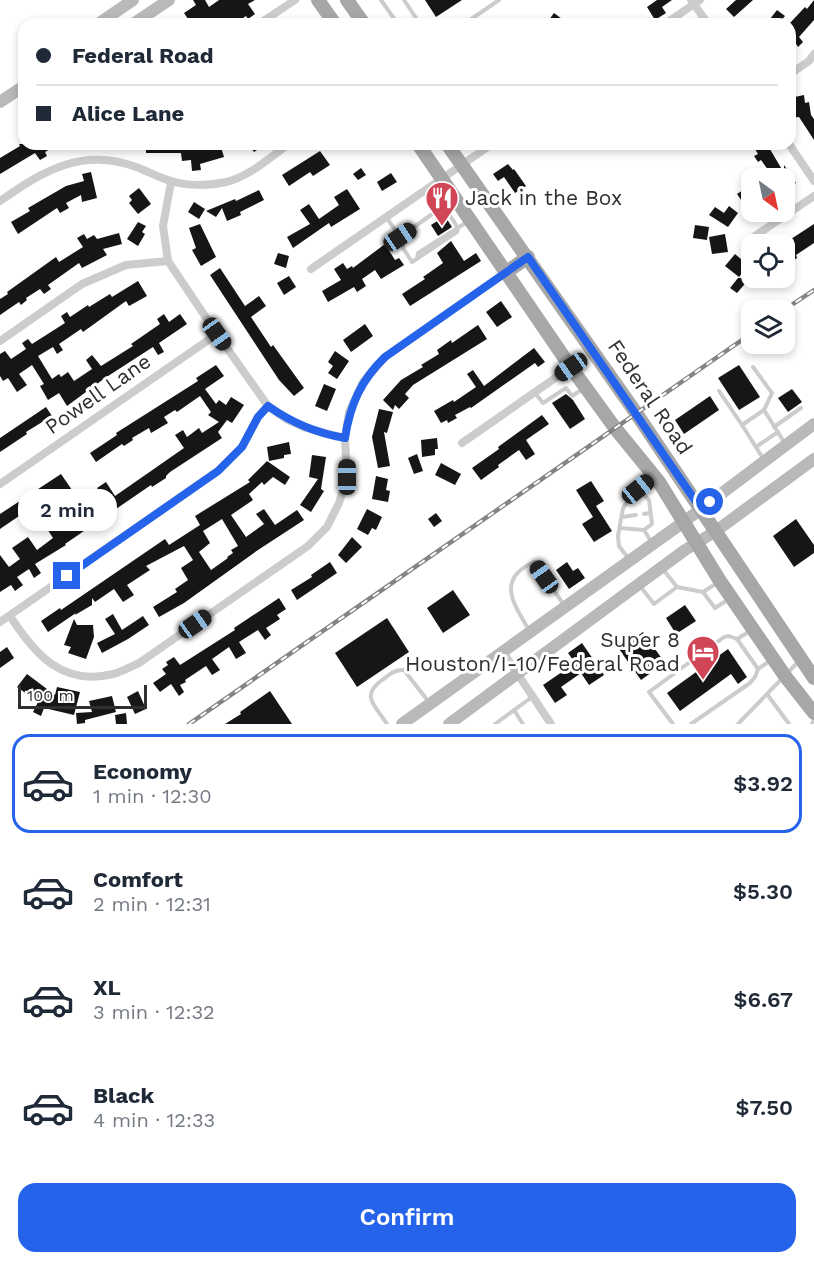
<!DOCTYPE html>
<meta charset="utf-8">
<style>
:root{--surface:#fff;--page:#f6f6f7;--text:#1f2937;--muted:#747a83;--line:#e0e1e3;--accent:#2563eb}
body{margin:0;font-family:"Work Sans",sans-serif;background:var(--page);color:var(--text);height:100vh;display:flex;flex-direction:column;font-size:22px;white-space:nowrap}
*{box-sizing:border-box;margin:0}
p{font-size:20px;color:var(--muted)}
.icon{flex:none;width:33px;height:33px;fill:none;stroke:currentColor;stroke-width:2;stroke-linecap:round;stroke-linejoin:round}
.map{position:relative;height:724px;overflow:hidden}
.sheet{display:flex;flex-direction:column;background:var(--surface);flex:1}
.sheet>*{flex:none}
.top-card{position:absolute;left:18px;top:18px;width:778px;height:132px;border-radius:18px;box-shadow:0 3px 9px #0003;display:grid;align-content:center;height:132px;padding:0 18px;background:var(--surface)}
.needle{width:39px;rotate:147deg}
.buttons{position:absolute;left:741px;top:168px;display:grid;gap:12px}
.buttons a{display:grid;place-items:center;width:54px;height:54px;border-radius:12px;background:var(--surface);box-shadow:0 3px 9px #0003;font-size:30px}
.scale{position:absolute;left:18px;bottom:15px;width:129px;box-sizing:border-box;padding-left:6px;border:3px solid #2f2f2f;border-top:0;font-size:16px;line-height:21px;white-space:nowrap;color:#2f2f2f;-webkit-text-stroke:4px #fff;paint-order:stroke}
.end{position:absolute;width:27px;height:27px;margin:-14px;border:8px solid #2563eb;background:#fff;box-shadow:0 0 0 3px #fff}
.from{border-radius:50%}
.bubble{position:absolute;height:42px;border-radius:18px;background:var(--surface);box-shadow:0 3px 9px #0003;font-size:20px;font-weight:600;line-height:42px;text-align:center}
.car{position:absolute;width:18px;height:36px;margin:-18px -9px;border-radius:8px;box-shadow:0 0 4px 2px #0007;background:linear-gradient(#222 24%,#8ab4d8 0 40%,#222 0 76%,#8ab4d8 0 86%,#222 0)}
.top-card b{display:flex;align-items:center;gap:21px;height:57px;font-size:22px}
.top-card b+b{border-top:2px solid var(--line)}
.top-card i{width:15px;height:15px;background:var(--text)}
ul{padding:10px 0 0;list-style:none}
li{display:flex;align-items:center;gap:18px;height:99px;margin:0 12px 9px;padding:0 6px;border:3px solid transparent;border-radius:18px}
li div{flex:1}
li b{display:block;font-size:22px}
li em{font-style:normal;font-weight:600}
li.active{border-color:var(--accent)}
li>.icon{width:54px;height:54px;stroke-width:1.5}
.primary-button{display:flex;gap:12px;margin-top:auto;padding:12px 18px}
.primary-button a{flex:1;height:69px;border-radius:18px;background:var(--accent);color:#fff;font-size:24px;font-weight:600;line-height:69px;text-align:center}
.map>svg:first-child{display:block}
.building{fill:#161616;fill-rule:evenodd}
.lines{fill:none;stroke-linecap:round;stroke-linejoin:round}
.lane{stroke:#ccc;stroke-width:4}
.street{stroke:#ccc;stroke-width:8}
.secondary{stroke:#b9b9b9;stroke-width:12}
.primary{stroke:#a7a7a7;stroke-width:14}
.rail-casing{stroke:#848484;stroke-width:4.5}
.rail{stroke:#fff;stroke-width:2;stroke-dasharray:7;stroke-linecap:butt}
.route{stroke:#2563eb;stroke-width:8}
.labels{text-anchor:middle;stroke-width:6;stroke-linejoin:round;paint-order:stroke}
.poi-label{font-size:21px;fill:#2f2f2f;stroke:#fff;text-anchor:start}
.street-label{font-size:21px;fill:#2f2f2f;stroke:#fff}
</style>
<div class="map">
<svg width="814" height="724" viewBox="0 0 814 724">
<rect width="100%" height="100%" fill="#fff"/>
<g class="building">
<polygon points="193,0 205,0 209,7 219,0 255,0 248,4 255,14 248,19 246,16 236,23 233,19 225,24 181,24 188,19 184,13 196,5"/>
<polygon points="425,0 462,0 436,17"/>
<polygon points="657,0 672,0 662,7 666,13 655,20 647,7"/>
<polygon points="736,0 753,0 734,17 726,9"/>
<polygon points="814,0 814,20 799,37 803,42 798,47 794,41 790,44 790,23 805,7 807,9"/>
<polygon points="777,10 785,16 778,24 776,24 770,19"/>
<polygon points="554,13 562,19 558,24 546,24"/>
<polygon points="804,95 805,103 809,102 811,115 814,119 814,140 799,117 790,118 790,110 793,109 790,98"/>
<polygon points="19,144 59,144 45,152 47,156 40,160 35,153 0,174 0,158 20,146"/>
<polygon points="146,144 175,144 175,146 199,144 199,147 220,144 224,157 200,164 201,170 192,171 191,160 182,161 181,153 146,153"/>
<polygon points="248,144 266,144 254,152"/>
<polygon points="752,144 767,144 784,173 784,165 796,183 784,190 784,178 774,178 761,160 758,162 754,156 758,154"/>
<polygon points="320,151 330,165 313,176 310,172 289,186 282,175"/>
<polygon points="508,164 513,170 514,169 526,186 515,193 504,177 498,181 493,174"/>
<polygon points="361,168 366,175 358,180 353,174"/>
<polygon points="91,172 97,198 82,202 81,195 66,203 69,208 60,213 57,208 18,234 11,222 30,211 28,208 66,186 84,181 82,174"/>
<polygon points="391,173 397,182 382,191 377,182"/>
<polygon points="139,188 151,204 138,214 129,203 132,200 129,196"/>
<polygon points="746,188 752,197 752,216 737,194"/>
<polygon points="347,189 360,209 331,227 329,223 293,248 287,237 310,224 300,210 309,204 319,219 339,205 334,197"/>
<polygon points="259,190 264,200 240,212 241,215 227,221 222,208 216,217 206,211 235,199 236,201"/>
<polygon points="194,202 205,209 199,219 188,212"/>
<polygon points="729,206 738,213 728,227 709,215 715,207 724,213"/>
<polygon points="445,216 452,227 438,236 431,225"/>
<polygon points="138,222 146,226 142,232 145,234 138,246 127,239"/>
<polygon points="200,224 216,257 201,266 192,250 196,248 189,228"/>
<polygon points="814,224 814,243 796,255 797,258 784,267 784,252 795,245 791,239"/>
<polygon points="695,225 709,227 707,240 693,238"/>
<polygon points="119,233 122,244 103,249 107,255 82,268 79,263 48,285 51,289 44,294 40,289 26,298 27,300 21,305 19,302 0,315 0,299 8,294 7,292 56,257 59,262 83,247 77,238 84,234 87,239 94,235 97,239"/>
<polygon points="725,234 728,252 712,254 709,237"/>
<polygon points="451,241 464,261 476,253 481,261 410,306 402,294 425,279 423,277 443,263 437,253"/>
<polygon points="385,244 395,260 399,258 404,265 381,279 375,270 362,279 366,286 357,292 354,287 328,302 322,291 341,280 334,269 343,263 347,269 352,266 353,268"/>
<polygon points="278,253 289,256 286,268 274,264"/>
<polygon points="735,254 748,265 739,277 725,266"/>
<polygon points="220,268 245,306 259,296 266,306 251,317 271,347 273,345 304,388 294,396 279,380 210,275"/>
<polygon points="289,276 296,287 284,295 277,283"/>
<polygon points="738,278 750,278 737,293 730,288"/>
<polygon points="138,281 147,296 129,306 126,301 83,332 81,329 59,344 63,350 57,354 53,347 38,356 52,379 59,374 61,377 68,372 74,381 92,369 86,360 92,355 101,366 133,346 131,344 160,324 157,319 164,314 169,322 180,314 187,324 159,343 164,352 158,355 153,347 105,378 67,406 59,393 48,400 40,386 44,384 32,365 19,374 27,385 17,392 8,378 3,381 0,376 0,354 5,351 11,359 26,349 22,343 28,339 32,344 65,323 61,316 67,312 70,317 88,305 89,307 110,294 112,297"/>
<polygon points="501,301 512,317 497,327 486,312"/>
<polygon points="365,324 373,336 351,352 343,340"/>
<polygon points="478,325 487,339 413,385 405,394 409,398 399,409 395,405 393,410 383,400 401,380 423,367 421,365 439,354 437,350 451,340 452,343"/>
<polygon points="534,348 545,362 538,367 535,363 471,408 470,407 455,415 457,418 448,423 447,420 441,423 434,411 453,400 454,402 476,387 467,374 473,370 484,386"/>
<polygon points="335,351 349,361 337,379 328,373 333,366 328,362"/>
<polygon points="216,365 224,376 205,389 216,404 219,400 226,405 231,397 244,405 232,423 227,420 218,432 222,438 170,472 166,476 166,478 152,487 151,485 65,544 66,545 35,564 41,573 34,578 29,569 17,577 23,585 15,591 11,585 0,592 0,555 9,567 20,559 12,548 28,537 37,550 53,538 44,524 53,519 60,530 76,520 78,522 92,513 89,508 104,498 97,488 106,482 115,496 184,448 175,435 183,430 187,437 199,428 202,433 219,422 208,415 211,412 200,396 177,412 175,410 164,417 168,423 151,433 149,428 132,438 133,440 124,446 122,444 96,462 90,453 117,435 116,433 198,381 196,378"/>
<polygon points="739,365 760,397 739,410 718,378"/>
<polygon points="324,384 336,389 327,411 315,406"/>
<polygon points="792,389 802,402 788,412 778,398"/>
<polygon points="566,394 573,400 585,419 570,429 552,403"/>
<polygon points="710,396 719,410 684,434 675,420"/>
<polygon points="46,407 52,416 26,432 27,434 0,452 0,438"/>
<polygon points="379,409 393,412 387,433 384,432 390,466 378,468 372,437"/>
<polygon points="542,415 549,424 526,440 535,454 526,460 519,450 498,465 499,467 481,480 472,468 499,449 498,447"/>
<polygon points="437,438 438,449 435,449 435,455 422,457 421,440"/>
<polygon points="289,442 291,454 284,455 284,458 269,461 267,447"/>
<polygon points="417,454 423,471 414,474 408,458"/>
<polygon points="312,455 326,457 321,489 324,491 311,512 300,505 318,479 309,477"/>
<path d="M267,461L290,477L285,485L273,477L264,485L262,482L249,494L253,500L231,515L246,537L264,524L256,514L264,509L275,525L297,510L304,520L258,550L184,603L159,617L153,607L177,592L175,589L188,580L181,568L193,560L184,546L146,566L150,570L127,585L134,595L123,602L114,589L95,602L92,598V605L75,615L76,613L48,632L41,621L60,608L61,610L165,539L169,545L200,525L195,516L250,482L248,480ZM222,519L238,546L231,550L233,553L227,557L228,558L211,570L199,552L210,543L203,531Z"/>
<polygon points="441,463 461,474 455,485 435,475"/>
<polygon points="61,474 72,490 65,495 61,490 34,506 36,509 24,516 22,514 0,529 0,514"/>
<polygon points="376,476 388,479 386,490 390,491 388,502 372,499"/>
<polygon points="591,481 604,501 596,506 612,531 594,542 582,524 593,517 576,490"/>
<polygon points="367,509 382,517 376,530 372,528 368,535 357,529"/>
<polygon points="436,513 442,521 434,527 428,519"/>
<polygon points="796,519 814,545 814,553 794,567 773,536"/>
<polygon points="352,537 362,547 346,563 338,555"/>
<polygon points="330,562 337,573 297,600 291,590 312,577 311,575"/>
<polygon points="567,562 573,571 578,568 585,578 569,589 556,570"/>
<polygon points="453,590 470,615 443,633 427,608"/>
<polygon points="279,598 286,609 277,615 280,619 266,628 271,635 265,640 258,630 239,642 246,653 236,659 229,647 212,659 220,670 212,675 206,666 185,680 186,682 180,685 184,692 179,696 171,684 160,692 153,683 166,674 162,669 168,665 166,662 174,657 180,665 235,630 234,628"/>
<polygon points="685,605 696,621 676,634 666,618"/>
<polygon points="113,614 122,630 143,616 149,625 128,639 102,653 97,643 115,634 105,619"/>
<polygon points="387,618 409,652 357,687 335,653"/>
<polygon points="74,619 77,625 93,625 94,637 86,659 68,653 71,647 64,645"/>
<polygon points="643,632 665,663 641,680 619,649"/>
<polygon points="582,643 604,675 589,685 581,673 561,687 567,695 555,703 543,685 575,663 568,653"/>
<polygon points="7,647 14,658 0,668 0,652"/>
<polygon points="728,649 747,677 738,684 731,674 680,711 667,693"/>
<polygon points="27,674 55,695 57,687 80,692 74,715 44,708 41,716 33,712 38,702 17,687"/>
<polygon points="138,691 146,709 135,714 127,697"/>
<polygon points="270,691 292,724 225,724 241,714 240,712"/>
<polygon points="112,696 116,712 85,720 85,723 77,724 76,713 92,712 89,701"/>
<polygon points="126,713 127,724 116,724 115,715"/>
</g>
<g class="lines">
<g class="lane">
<polyline points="381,0 398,24"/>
<polyline points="404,0 420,24"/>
<polyline points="464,24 499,0"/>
<polyline points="444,206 458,228"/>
<polyline points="386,217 400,237 452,200"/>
<polyline points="400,237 403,242 403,248 412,262 457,232 458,228"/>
<polyline points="417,259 418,253 467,222"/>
<polyline points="753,367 772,393 764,410 784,442"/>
<polyline points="719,391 742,425 764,410"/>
<polyline points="535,393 543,403 566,388 572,396 583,389"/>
<polyline points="742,425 764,460"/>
<polyline points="774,427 801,408"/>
<polyline points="756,447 778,432"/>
<polyline points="638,489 649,500 652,524 644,530"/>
<polyline points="644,514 650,513"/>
<polyline points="622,517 636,515"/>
<polyline points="620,528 644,530 652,543"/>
<polyline points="628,558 619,546 618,536 623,508 634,492 651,478"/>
<polyline points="717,583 703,592 715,608 729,599"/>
<polyline points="640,586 654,604 677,587 662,568"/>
<polyline points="677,587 703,592"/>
<path d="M529,630C513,603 496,579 534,562L564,605"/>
<polyline points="750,631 737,639 758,669 771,660"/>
<polyline points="767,694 789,724"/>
<polyline points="514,710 523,724"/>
<path d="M387,724C375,705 360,696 382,680C389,675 395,669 404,670L428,701"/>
<polyline points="495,724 532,697"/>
<polyline points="673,724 649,692 724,637 729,636 737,639"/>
<polyline points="691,724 750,683 755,677 758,669"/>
<polyline points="738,724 798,662"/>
<polyline points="812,724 814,720"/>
</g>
<g class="street">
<polyline points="691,0 708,24"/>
<polyline points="259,24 295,0"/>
<polyline points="665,24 700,0"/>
<polyline points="790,74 809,61 814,54"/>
<polyline points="789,144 814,181"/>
<polyline points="171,182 163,226 168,261 217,334 268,406 286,419 306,428 345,438"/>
<path d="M0,201C43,171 82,147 136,167C148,171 159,178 171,181C187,186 209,186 226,182C249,177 270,157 289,144"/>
<polyline points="755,236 814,196"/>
<polyline points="311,269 492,144"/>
<polyline points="0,341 82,284 126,265 168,261"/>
<polyline points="462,443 571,367"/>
<polyline points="0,484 217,334"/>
<path d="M10,616C34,653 62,687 113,674C121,672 130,667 139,663L308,546L327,527L339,503L347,477L345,438L349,412L363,382L385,357L505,273"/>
<polyline points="0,622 218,471 242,447 258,417 268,406"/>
<polyline points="503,652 551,724"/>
</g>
<g class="secondary">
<polyline points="98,24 133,0"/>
<polyline points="133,24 169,0"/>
<polyline points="0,102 24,86"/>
<polyline points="402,724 685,521 814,424"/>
<polyline points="449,724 685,550 716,531 814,459"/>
</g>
<g class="primary">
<polyline points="318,0 335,24"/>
<polyline points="347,0 364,24"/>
<polyline points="418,144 570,366 615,428 659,482 720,581 785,676 814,713"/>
<polyline points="447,144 636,413 814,678"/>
<polyline points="505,273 528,257"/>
</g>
<g class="rail-casing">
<g id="rail">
<polyline points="784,310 814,290"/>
<polyline points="189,724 752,333"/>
</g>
</g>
<use href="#rail" class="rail"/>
</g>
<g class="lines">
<path class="route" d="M67,576L218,471L242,447L258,417L268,406C292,423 315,433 345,438C350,405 361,380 385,357L528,257L701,509L710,502"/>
</g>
<defs>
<g id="restaurant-pin" transform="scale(1.725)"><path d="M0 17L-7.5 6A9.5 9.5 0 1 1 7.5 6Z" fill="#d14657" stroke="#fff"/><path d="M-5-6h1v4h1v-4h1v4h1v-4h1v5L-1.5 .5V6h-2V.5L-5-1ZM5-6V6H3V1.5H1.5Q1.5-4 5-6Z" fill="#fff"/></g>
<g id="hotel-pin" transform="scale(1.725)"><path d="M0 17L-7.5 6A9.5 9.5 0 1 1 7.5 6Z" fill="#d14657" stroke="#fff"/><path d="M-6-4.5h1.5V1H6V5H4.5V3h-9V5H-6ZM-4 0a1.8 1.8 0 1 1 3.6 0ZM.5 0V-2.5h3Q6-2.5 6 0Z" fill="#fff"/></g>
</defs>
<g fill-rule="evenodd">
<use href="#restaurant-pin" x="442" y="198"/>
<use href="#hotel-pin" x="703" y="652"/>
</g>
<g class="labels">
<g class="poi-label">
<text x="465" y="205">Jack in the Box</text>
<text x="680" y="647" text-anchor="end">Super 8<tspan x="680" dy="24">Houston/I-10/Federal Road</tspan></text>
</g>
<g class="street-label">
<text transform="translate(98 394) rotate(-35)" y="7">Powell Lane</text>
<text transform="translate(650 397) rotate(56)" y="7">Federal Road</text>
</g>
</g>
</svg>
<div class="buttons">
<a><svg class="needle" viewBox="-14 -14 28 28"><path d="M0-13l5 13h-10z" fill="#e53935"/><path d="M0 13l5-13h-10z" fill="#747a83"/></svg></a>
<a><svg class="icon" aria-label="locate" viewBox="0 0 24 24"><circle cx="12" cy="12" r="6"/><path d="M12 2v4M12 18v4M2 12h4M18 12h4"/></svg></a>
<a><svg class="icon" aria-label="layers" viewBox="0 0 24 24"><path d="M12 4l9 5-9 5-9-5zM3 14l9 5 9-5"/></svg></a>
</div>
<div class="scale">100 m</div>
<i class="end from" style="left:710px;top:502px"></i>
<i class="end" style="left:67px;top:576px"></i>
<div class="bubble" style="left:18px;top:489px;width:99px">2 min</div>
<i class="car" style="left:400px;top:237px;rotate:56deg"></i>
<i class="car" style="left:217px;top:334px;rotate:145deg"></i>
<i class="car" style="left:571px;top:367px;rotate:235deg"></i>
<i class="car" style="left:347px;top:477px;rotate:0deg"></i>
<i class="car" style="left:638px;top:489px;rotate:51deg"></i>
<i class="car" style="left:544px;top:577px;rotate:325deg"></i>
<i class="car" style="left:195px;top:624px;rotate:55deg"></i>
<div class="top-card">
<b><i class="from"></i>Federal Road</b>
<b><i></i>Alice Lane</b>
</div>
</div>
<section class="sheet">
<ul>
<li class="active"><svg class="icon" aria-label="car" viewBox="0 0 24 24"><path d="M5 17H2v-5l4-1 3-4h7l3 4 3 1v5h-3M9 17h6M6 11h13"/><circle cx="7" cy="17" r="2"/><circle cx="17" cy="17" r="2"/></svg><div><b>Economy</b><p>1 min · 12:30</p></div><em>$3.92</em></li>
<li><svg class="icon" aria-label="car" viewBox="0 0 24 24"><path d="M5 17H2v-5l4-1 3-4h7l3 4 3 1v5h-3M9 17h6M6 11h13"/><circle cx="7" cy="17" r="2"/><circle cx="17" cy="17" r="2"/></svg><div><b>Comfort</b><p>2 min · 12:31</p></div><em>$5.30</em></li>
<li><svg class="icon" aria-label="car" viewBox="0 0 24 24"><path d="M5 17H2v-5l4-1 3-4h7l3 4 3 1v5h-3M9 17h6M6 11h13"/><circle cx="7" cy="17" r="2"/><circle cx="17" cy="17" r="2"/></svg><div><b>XL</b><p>3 min · 12:32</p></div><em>$6.67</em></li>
<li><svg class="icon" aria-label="car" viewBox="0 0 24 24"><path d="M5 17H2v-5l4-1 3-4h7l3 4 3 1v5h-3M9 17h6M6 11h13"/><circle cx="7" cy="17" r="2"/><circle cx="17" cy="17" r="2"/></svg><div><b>Black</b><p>4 min · 12:33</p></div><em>$7.50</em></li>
</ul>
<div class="primary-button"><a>Confirm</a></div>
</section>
